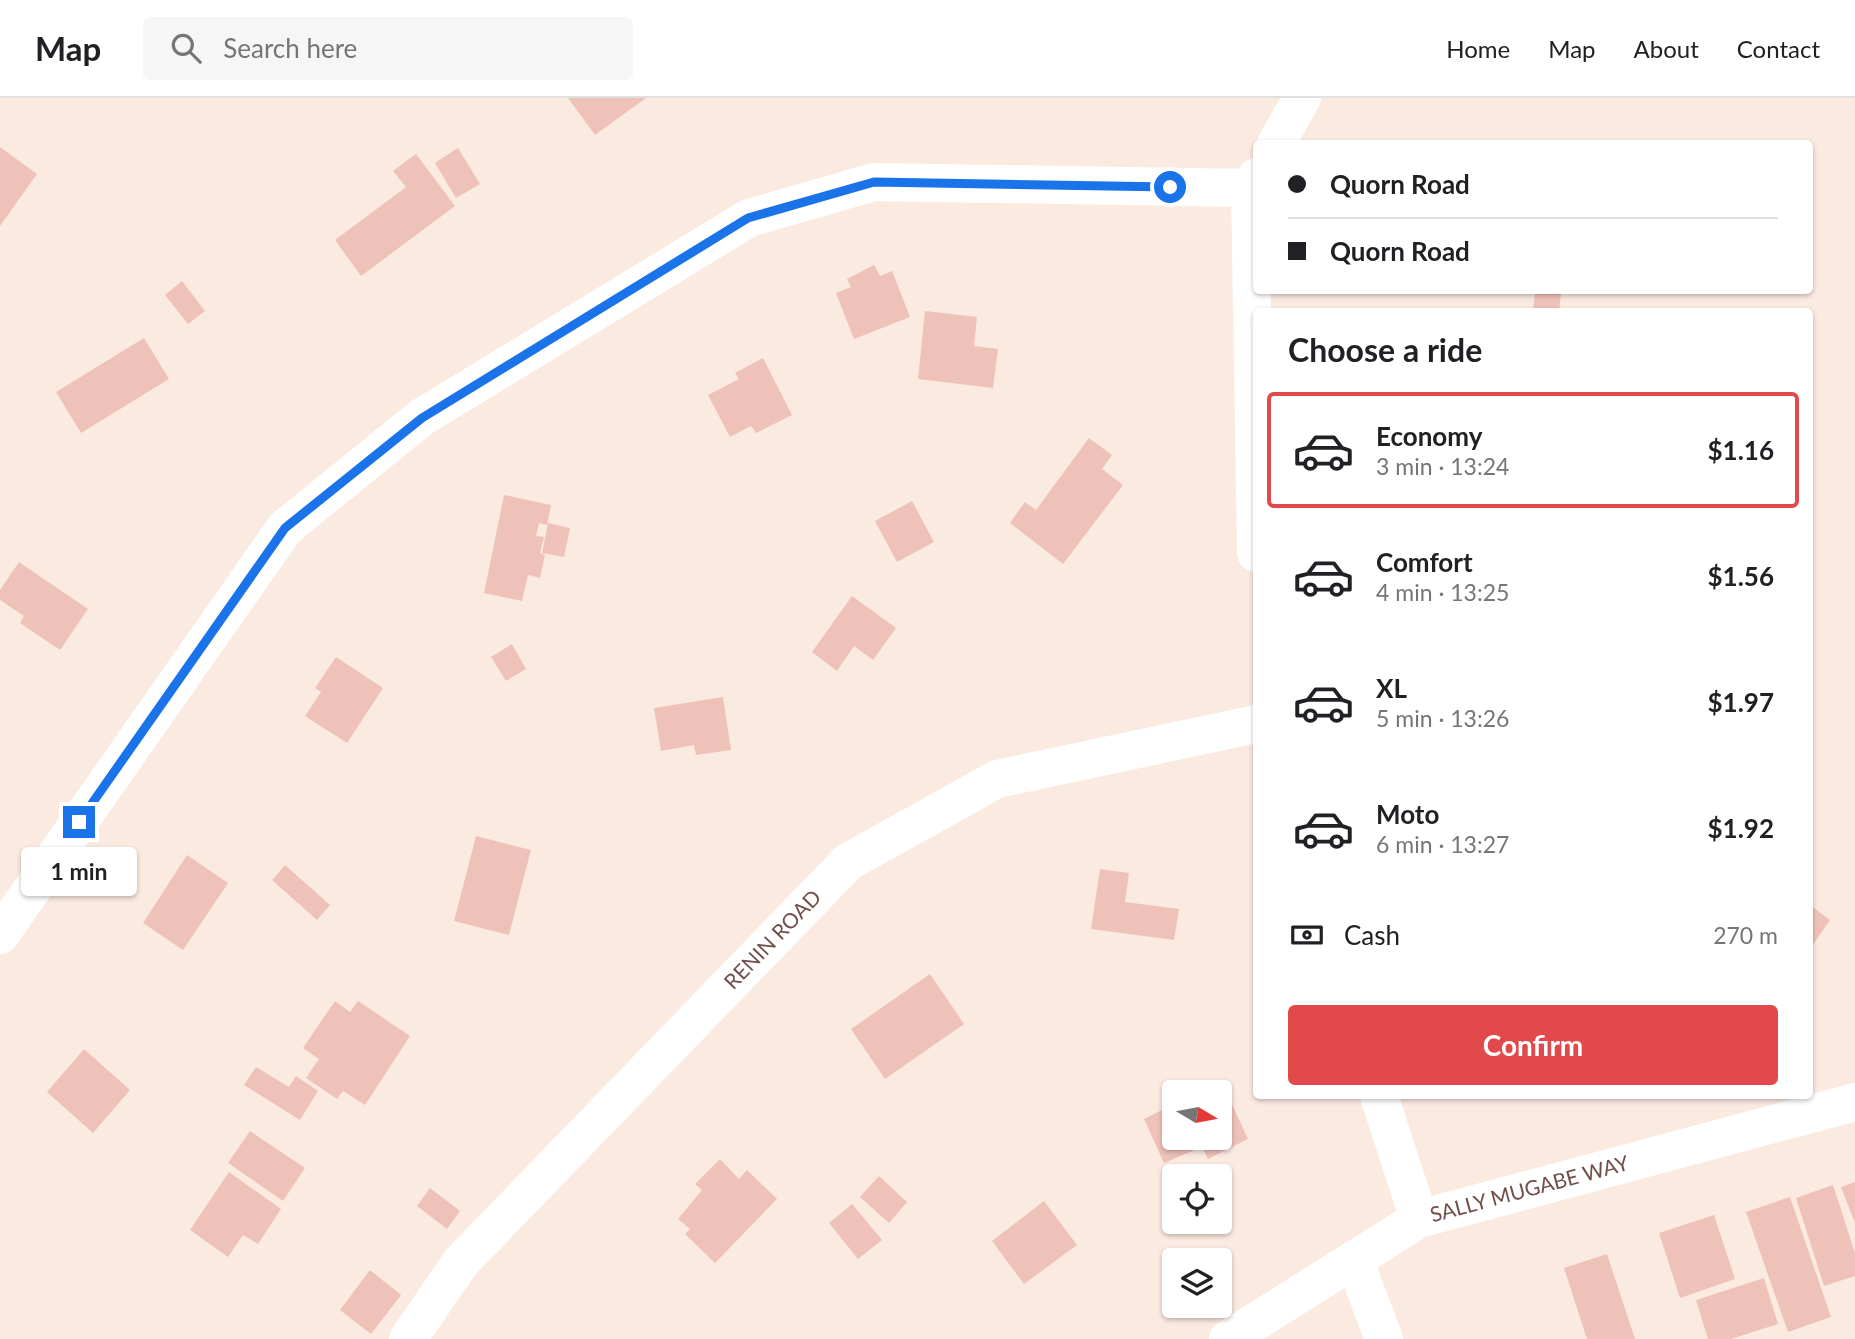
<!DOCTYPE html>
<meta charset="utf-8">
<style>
:root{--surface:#fff;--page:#f6f6f6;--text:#202124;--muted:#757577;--line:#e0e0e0;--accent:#e1494a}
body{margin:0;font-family:Lato,sans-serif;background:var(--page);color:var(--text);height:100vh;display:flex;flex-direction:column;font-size:26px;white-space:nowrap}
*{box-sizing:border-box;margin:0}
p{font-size:23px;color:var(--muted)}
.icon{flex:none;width:38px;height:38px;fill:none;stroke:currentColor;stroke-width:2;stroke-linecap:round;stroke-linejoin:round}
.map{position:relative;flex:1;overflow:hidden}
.drawer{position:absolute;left:1253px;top:210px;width:560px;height:791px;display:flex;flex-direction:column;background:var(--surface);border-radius:7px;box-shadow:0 2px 5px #0004}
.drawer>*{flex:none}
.guide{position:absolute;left:1253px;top:42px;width:560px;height:154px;border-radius:7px;box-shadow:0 2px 5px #0004;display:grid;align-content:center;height:154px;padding:0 35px;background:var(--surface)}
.needle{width:46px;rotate:100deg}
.fabs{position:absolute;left:1162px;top:982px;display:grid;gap:14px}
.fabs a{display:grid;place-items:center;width:70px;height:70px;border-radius:7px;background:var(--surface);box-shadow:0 2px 5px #0004;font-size:35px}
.end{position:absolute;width:32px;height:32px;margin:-16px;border:9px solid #1a73e8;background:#fff;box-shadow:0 0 0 4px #fff}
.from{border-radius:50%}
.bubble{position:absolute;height:49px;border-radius:7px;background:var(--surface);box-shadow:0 2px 5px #0004;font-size:23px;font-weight:700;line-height:49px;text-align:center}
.guide b{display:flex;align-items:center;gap:24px;height:66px;font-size:26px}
.guide b+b{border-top:2px solid var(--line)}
.guide i{width:18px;height:18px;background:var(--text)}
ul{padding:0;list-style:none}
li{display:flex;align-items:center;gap:21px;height:116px;margin:0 14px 10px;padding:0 21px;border:4px solid transparent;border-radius:7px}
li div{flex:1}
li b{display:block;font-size:26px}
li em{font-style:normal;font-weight:700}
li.active{border-color:var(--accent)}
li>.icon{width:63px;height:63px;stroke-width:1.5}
h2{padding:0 35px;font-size:32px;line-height:84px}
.pay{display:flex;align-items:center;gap:18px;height:77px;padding:0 35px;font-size:26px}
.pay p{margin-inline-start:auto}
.cta{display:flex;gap:14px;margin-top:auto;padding:14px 35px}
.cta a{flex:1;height:80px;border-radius:7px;background:var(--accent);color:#fff;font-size:28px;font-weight:700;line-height:80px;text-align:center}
header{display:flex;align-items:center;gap:42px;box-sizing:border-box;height:98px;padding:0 35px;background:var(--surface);border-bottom:2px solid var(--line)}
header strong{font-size:33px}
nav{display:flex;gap:38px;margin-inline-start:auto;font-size:24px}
.search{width:490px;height:63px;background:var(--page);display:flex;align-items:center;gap:18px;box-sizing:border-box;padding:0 24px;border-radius:7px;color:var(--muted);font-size:26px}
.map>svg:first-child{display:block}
.building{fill:#efc2b9}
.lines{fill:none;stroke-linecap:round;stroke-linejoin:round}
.minor{stroke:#fff;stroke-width:38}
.route{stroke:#1a73e8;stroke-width:9}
.labels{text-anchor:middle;stroke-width:6;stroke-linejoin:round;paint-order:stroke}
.street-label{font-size:21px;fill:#704e49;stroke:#feefe6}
</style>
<header>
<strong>Map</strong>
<div class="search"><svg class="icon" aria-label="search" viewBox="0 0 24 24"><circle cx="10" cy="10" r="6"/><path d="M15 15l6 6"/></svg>Search here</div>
<nav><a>Home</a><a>Map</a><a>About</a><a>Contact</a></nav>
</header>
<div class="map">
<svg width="1855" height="1241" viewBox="0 0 1855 1241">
<rect width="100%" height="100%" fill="#fbeae0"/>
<g class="building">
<polygon points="568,0 646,0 595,37"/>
<polygon points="0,49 37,76 0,128"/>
<polygon points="458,50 480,86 456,100 435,65"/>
<polygon points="416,56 455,108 361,178 335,142 406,89 393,73"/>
<polygon points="874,167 880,178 892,173 910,219 854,241 836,195 851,189 847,181"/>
<polygon points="182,183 205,213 188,226 165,197"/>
<polygon points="1535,193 1561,196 1559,214 1533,214"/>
<polygon points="925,213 977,219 974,248 998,251 993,290 918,281"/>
<polygon points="144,240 169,281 81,335 56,294"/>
<polygon points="763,260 792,317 756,335 751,328 730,339 708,297 739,281 735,275"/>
<polygon points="1089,340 1112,357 1102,371 1123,387 1063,466 1010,425 1025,404 1036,412"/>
<polygon points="504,397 551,407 547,427 539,425 536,438 544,439 540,455 545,457 540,480 528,477 522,503 484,495"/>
<polygon points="912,403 934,444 897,464 875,423"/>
<polygon points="548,425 570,430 564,459 542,455"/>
<polygon points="19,464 88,511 60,552 20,525 24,518 0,502 0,492"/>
<polygon points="852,498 896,530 873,562 854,548 837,573 812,554"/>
<polygon points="512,546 526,571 506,583 491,559"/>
<polygon points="336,559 383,590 347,645 305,618 321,594 315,590"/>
<polygon points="723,599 731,652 696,657 694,647 661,653 654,610"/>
<polygon points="476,738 531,752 509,837 454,823"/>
<polygon points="187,757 228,785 183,852 143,825"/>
<polygon points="285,767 330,807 317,822 272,782"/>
<polygon points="1100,771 1129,775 1125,804 1179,811 1174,842 1091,831"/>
<polygon points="1810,807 1830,822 1810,851"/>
<polygon points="930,876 964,926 885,981 851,931"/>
<polygon points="335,903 350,914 358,903 410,938 365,1007 343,993 337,1001 306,980 319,961 303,950"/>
<polygon points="84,951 130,992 93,1035 47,994"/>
<polygon points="256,969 289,989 296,978 318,993 300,1022 244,987"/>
<polygon points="1191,982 1197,994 1174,994 1174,1006 1168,994"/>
<polygon points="1222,985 1248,1041 1208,1061 1202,1049 1164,1065 1144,1021 1174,1006 1174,1040 1220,1040 1220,994 1201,994"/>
<polygon points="250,1033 305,1070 283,1103 228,1065"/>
<polygon points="720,1061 739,1081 747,1072 777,1101 715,1165 685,1136 690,1131 678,1121 702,1092 695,1086"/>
<polygon points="229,1074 281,1111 258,1146 243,1137 228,1159 190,1132"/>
<polygon points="879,1078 907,1104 889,1125 860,1099"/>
<polygon points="1855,1084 1855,1125 1841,1089"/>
<polygon points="1833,1087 1855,1155 1855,1178 1824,1188 1796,1100"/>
<polygon points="430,1090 460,1113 447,1131 417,1108"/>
<polygon points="1790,1099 1831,1219 1788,1234 1746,1114"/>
<polygon points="1044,1103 1077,1147 1024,1186 992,1143"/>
<polygon points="852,1106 882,1142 858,1161 829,1125"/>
<polygon points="1714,1117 1735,1181 1680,1200 1659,1135"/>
<polygon points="1607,1156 1635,1241 1587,1241 1564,1170"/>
<polygon points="370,1172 401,1197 371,1236 340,1212"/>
<polygon points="1764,1180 1778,1226 1731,1241 1708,1241 1696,1202"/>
</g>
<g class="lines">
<g class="minor">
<polyline points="1276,46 1302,0"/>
<polyline points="1256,79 1250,90 1256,455"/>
<polyline points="0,837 285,430 422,319 749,120 874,84 1250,90"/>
<polyline points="1379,998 1419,1121"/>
<polyline points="1354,1162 1384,1241"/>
<path id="s1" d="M408,1241L461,1164L848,764L997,681L1256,626"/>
<path id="s2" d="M1228,1241L1419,1121L1855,1004"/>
</g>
</g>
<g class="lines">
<polyline class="route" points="79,724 285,430 422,320 748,120 874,84 1170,89"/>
</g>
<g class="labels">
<g class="street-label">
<text dy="7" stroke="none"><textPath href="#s1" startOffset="542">RENIN ROAD</textPath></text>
<text dy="7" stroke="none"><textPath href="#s2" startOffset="340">SALLY MUGABE WAY</textPath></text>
</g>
</g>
</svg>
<div class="fabs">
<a><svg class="needle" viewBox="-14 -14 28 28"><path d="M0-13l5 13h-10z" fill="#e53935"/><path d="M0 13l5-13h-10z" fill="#757577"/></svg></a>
<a><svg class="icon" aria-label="locate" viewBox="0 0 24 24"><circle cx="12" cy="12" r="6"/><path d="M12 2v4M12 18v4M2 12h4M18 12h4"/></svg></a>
<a><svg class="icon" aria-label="layers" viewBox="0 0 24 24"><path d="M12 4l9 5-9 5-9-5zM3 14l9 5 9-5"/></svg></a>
</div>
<i class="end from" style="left:1170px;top:89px"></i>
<i class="end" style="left:79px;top:724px"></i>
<div class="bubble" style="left:21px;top:749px;width:116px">1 min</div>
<div class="guide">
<b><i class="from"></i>Quorn Road</b>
<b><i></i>Quorn Road</b>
</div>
<section class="drawer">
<h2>Choose a ride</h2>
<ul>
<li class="active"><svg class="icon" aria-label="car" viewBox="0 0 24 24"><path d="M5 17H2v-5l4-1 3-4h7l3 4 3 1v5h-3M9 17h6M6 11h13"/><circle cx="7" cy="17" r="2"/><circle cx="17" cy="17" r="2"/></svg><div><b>Economy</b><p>3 min · 13:24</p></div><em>$1.16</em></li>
<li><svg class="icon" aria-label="car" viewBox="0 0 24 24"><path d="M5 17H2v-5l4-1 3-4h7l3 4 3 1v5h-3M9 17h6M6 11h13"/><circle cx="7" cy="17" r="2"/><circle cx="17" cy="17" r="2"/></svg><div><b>Comfort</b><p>4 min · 13:25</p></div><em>$1.56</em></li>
<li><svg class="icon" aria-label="car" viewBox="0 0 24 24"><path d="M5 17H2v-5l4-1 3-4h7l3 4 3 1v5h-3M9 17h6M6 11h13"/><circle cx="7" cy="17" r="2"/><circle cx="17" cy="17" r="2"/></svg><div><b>XL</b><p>5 min · 13:26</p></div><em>$1.97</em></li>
<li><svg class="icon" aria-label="car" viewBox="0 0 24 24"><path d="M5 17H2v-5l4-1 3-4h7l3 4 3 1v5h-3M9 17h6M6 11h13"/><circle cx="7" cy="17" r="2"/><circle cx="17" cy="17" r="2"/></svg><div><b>Moto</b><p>6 min · 13:27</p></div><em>$1.92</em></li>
</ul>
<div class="pay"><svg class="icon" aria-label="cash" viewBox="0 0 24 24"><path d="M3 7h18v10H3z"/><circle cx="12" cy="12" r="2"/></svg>Cash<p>270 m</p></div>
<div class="cta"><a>Confirm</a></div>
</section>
</div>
